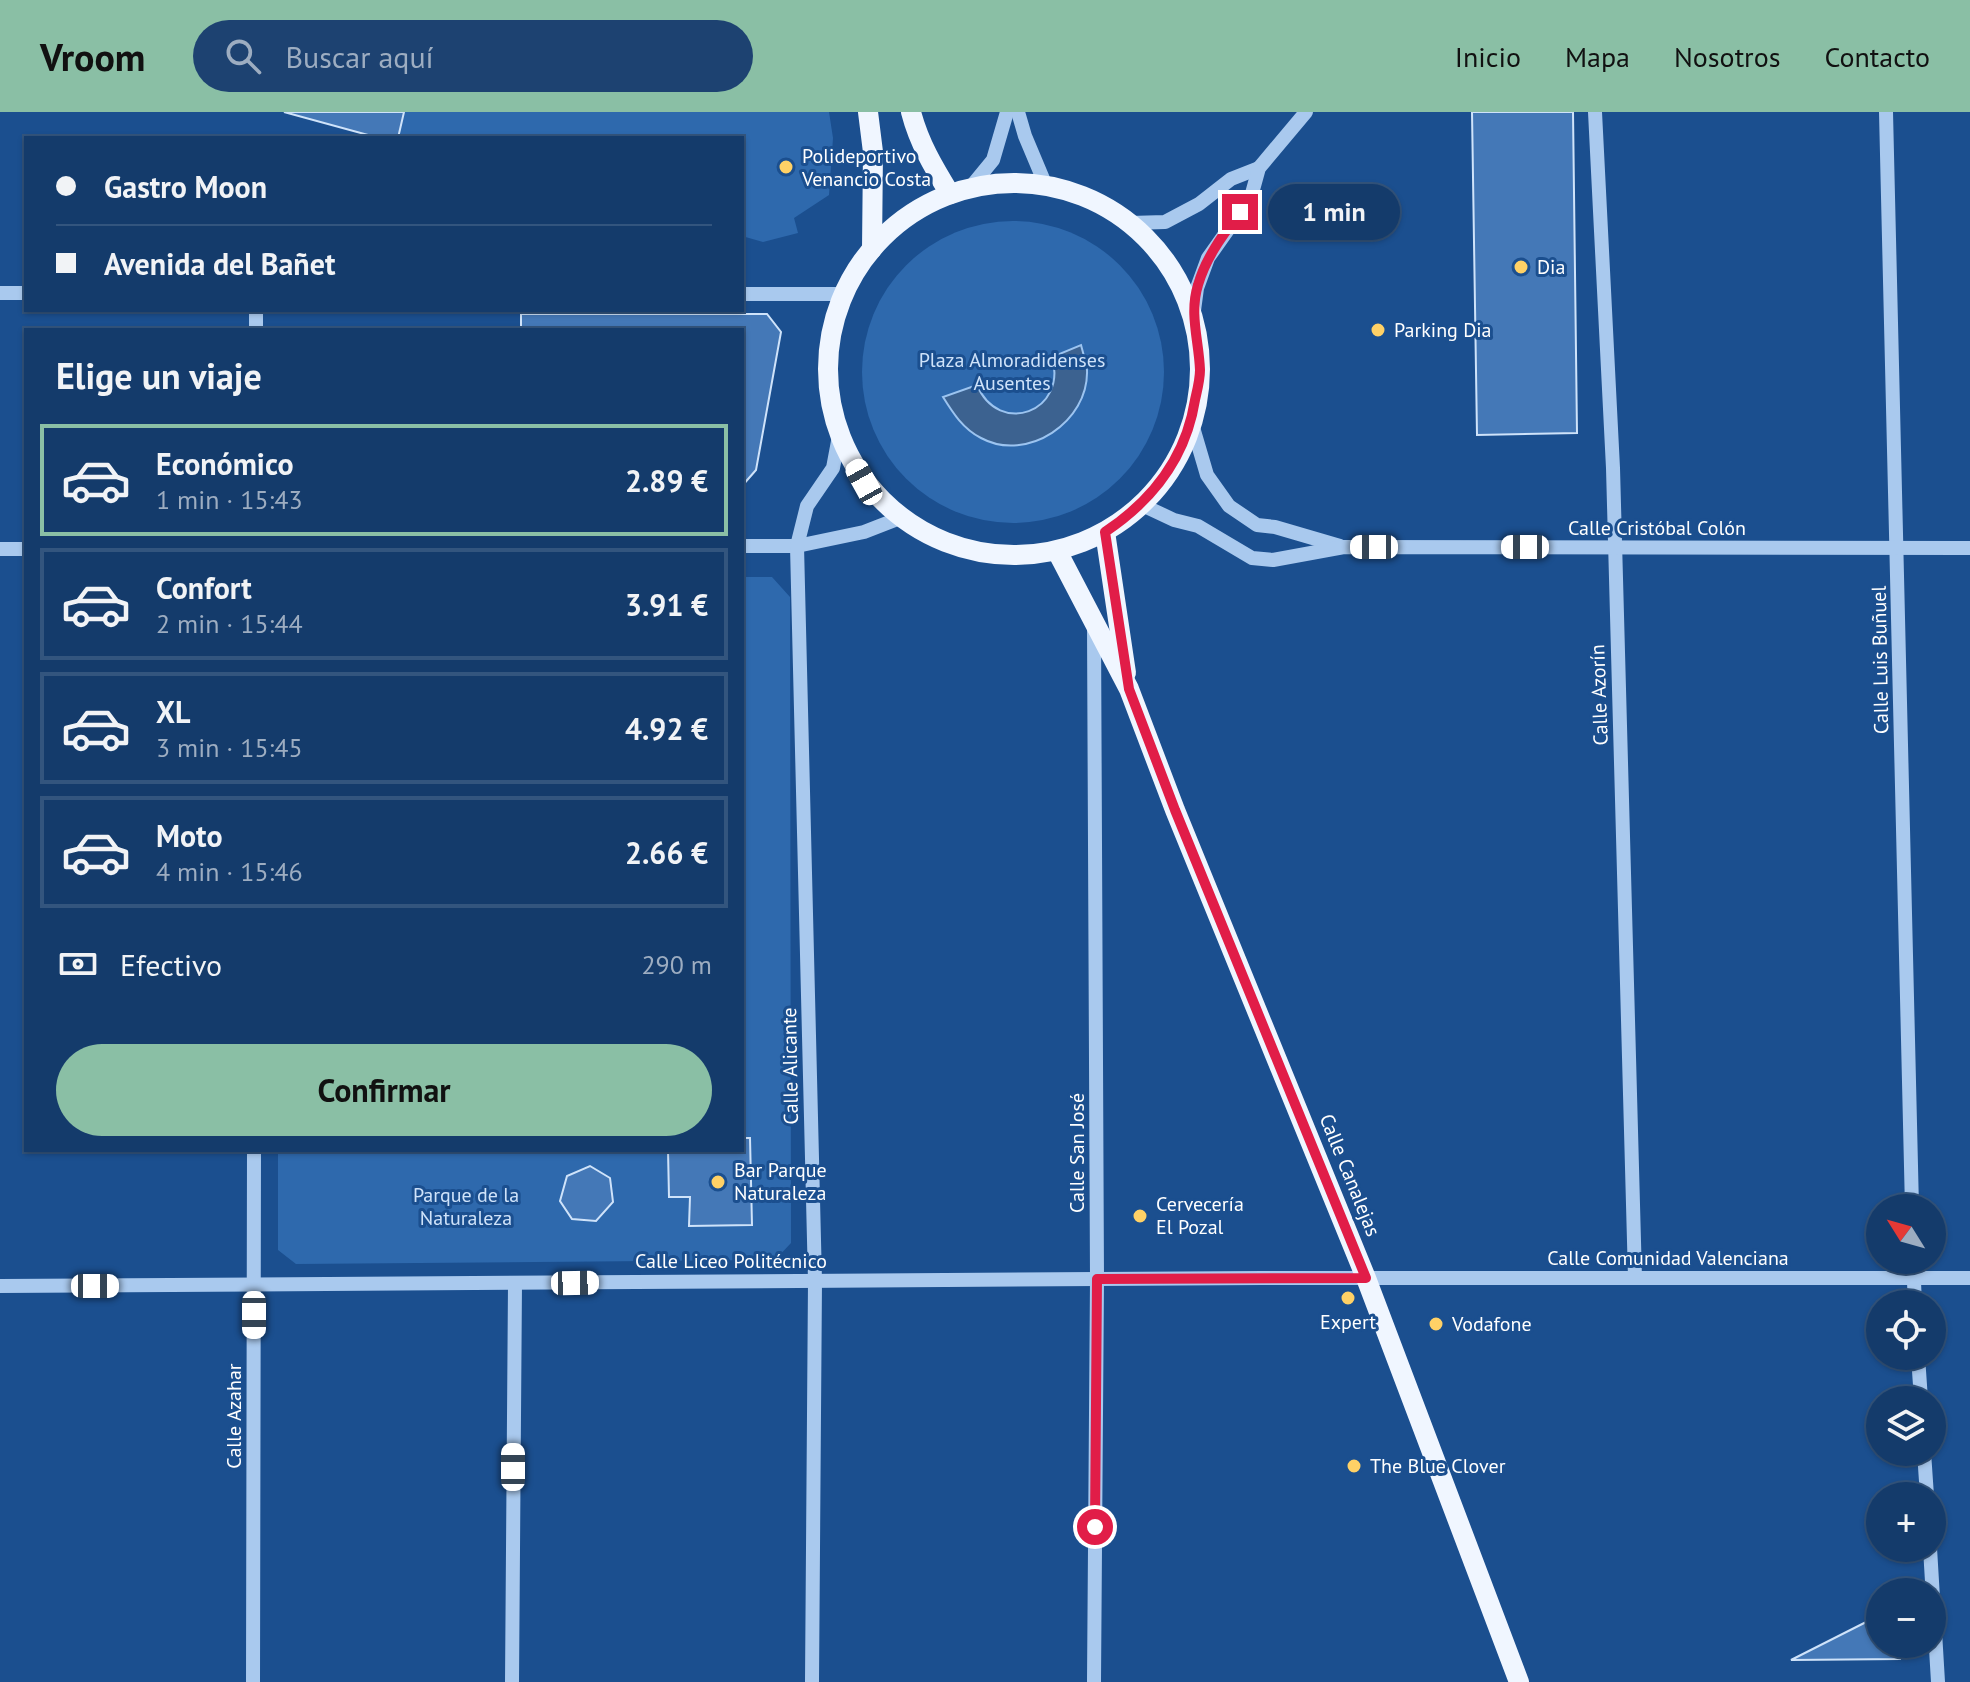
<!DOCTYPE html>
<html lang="es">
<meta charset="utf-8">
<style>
:root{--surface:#143b6b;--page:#1d4271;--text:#f1f3f6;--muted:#9dadc1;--line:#33557e;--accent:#8abfa5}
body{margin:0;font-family:"PT Sans",sans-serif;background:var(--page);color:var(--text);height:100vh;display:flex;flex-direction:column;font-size:30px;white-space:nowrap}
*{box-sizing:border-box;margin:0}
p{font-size:26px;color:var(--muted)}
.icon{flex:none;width:44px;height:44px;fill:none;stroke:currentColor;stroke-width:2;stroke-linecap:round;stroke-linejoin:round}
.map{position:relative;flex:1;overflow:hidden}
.details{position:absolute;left:24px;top:216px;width:720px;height:824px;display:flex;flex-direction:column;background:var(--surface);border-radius:0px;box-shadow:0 2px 6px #0004,0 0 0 2px var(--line)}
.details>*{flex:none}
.hud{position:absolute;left:24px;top:24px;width:720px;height:176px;border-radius:0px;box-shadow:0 2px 6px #0004,0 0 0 2px var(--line);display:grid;align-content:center;height:176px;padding:0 32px;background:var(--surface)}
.needle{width:52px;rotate:307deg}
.tools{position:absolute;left:1866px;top:1082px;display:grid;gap:16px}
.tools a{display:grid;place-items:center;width:80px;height:80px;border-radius:50%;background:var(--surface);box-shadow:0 2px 6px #0004,0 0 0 2px var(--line);font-size:40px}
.end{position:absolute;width:36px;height:36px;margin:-18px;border:10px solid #e11d48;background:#fff;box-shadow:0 0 0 4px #fff}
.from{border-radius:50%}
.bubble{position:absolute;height:56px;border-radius:28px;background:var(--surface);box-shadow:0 2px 6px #0004,0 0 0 2px var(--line);font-size:26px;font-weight:800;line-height:56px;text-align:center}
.car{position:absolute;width:24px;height:48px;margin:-24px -12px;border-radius:10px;box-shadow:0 0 6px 2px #0007;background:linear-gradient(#fff 24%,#345 0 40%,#fff 0 76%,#345 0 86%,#fff 0)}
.hud b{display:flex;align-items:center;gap:28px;height:76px;font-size:30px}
.hud b+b{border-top:2px solid var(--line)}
.hud i{width:20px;height:20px;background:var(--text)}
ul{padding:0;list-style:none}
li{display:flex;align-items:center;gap:24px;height:112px;margin:0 16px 12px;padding:0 16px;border:4px solid var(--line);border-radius:0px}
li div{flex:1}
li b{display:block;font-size:30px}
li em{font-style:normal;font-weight:800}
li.active{border-color:var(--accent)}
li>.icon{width:72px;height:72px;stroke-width:1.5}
h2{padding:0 32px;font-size:36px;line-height:96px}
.pay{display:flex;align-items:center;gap:20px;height:88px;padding:0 32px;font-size:30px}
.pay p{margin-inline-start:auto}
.cta{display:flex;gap:16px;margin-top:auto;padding:16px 32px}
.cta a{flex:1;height:92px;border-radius:48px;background:var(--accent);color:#111;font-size:32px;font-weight:800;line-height:92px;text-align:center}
header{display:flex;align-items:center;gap:48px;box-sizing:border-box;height:112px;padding:0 40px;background:var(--accent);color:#111}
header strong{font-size:38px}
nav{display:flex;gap:44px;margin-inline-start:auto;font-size:28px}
.search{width:560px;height:72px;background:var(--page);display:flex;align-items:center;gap:20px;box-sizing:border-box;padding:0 28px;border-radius:44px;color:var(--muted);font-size:30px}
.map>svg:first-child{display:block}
.green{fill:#2e69ad}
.water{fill:#3c6290;stroke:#9cc4f0;stroke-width:2}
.building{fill:#4478b7;stroke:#cfe3fa;stroke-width:2}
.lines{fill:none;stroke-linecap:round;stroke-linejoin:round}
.minor{stroke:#a9c9ee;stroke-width:14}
.major{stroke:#f0f6ff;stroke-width:20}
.route{stroke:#e11d48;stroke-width:10}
.poi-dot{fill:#ffd166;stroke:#1b4f8f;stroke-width:3}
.labels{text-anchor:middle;stroke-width:6;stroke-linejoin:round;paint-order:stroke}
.poi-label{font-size:20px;fill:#fff;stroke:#1b4f8f;text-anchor:start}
.park-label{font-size:20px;fill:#cfe3fa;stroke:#1b4f8f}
.street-label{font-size:20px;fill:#fff;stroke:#1b4f8f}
</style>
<header>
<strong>Vroom</strong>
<div class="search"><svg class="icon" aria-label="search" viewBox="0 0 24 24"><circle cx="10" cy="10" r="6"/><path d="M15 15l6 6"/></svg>Buscar aquí</div>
<nav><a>Inicio</a><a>Mapa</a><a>Nosotros</a><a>Contacto</a></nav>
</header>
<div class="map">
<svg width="1970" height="1570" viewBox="0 0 1970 1570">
<rect width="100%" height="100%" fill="#1b4f8f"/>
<g class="green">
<polygon points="284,0 829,0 833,26 829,83 794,106 798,121 763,130 742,124 742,26 379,26"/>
<circle cx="1013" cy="260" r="151"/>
<polygon points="742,465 772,465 790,485 791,1131 775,1148 296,1152 278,1138 278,1038 742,1038"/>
</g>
<path class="water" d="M1081,233C1083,241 1086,250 1087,258C1089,310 1027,351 981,326C963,317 953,301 943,285L977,273C999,325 1068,300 1052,245Z"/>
<g class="building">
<polygon points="284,0 404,0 398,26 379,26"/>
<polygon points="1472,0 1573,0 1577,321 1477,323"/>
<polygon points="521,202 767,202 781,220 756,358 742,374 742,218 521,218"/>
<polygon points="742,1026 750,1026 752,1113 689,1114 690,1085 669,1085 668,1038 742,1038"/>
<polygon points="590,1054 610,1066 613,1090 596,1109 572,1107 560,1089 567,1064"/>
<polygon points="1880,1503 1880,1532 1901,1532 1900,1547 1791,1548"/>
</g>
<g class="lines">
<g class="minor">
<polyline points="1018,0 1025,24 1046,74"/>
<polyline points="1595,0 1613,356 1635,1166"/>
<polyline points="1886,0 1912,1096"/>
<polyline points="970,76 993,48 1007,0"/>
<polyline points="1130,111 1165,110 1199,92 1231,67 1259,56"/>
<polyline points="0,181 26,181"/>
<polyline points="742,182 844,182"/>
<polyline points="1193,206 1197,176 1208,146 1251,85 1259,56 1306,0"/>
<polyline points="256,218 256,198"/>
<polyline points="1192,312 1207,363 1229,394 1257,413 1275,415 1340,434"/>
<polyline points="1142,393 1174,408 1198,414 1252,446 1273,448 1344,435 1970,436"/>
<polyline points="742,434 797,434 864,420 900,406"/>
<polyline points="0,437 26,437"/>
<polyline points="1913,1148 1915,1192"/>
<polyline points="0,1174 1262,1166 1970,1166"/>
<polyline points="1918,1244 1921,1288"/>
<polyline points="1924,1340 1927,1384"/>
<polyline points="1930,1436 1938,1570"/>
<polyline points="253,1570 254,1038"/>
<polyline points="512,1570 515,1171"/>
<polyline points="812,1570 815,1169 797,434 807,394 833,356 839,324"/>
<polyline points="1094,1570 1097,1167 1094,514"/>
</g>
<g class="major">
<polyline points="868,0 873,40 872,137"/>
<path d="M911,0C919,31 934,56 950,82"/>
<circle cx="1014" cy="257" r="186"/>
<polyline points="1105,420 1126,561"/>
<polyline points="1057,439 1129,577 1175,698 1366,1166 1519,1570"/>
</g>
</g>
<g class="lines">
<path class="route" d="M1095,1415L1097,1167L1366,1166L1175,698L1129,577L1105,420C1153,388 1186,345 1195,288C1197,279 1200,268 1200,258C1199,229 1189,202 1198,173C1206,145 1223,123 1240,100"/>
</g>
<g class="poi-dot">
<circle cx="786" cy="55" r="8"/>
<circle cx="1521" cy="155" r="8"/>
<circle cx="1378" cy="218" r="8"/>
<circle cx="718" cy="1070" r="8"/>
<circle cx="1140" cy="1104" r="8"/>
<circle cx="1348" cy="1186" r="8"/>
<circle cx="1436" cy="1212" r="8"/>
<circle cx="1354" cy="1354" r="8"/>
</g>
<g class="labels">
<g class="poi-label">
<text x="802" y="51">Polideportivo<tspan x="802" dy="23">Venancio Costa</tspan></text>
<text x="1537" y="162">Dia</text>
<text x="1394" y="225">Parking Dia</text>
<text x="734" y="1065">Bar Parque<tspan x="734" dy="23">Naturaleza</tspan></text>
<text x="1156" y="1099">Cervecería<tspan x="1156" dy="23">El Pozal</tspan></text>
<text x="1348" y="1217" text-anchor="middle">Expert</text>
<text x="1452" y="1219">Vodafone</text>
<text x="1370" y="1361">The Blue Clover</text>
</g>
<g class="park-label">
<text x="1012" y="255">Plaza Almoradidenses<tspan x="1012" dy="23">Ausentes</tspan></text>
<text x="466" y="1090">Parque de la<tspan x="466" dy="23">Naturaleza</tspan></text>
</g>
<g class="street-label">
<text x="1657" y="423">Calle Cristóbal Colón</text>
<text transform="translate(1880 548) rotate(-91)" y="7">Calle Luis Buñuel</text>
<text transform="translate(1599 583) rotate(-92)" y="7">Calle Azorín</text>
<text transform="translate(790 954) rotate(-91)" y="7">Calle Alicante</text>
<text transform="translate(1077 1041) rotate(-90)" y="7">Calle San José</text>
<text transform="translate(1350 1063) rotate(68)" y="7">Calle Canalejas</text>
<text x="1668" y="1153">Calle Comunidad Valenciana</text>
<text x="731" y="1156">Calle Liceo Politécnico</text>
<text transform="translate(234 1304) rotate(-90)" y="7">Calle Azahar</text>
</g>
</g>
</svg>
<div class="tools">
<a><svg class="needle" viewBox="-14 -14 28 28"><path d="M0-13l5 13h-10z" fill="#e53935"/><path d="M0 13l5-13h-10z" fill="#9dadc1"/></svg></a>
<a><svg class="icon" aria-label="locate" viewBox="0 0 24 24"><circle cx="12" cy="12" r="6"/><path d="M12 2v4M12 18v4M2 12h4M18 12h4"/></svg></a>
<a><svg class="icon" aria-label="layers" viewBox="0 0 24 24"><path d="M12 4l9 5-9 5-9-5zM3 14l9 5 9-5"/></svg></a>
<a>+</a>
<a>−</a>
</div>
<i class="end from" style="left:1095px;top:1415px"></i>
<i class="end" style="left:1240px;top:100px"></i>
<div class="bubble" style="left:1268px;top:72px;width:132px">1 min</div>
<i class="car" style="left:864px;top:370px;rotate:331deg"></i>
<i class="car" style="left:1374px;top:435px;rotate:270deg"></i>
<i class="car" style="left:1525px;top:435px;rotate:270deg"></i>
<i class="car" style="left:575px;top:1171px;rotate:89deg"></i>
<i class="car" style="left:95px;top:1174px;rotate:90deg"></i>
<i class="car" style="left:254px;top:1203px;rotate:180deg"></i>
<i class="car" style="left:513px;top:1355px;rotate:0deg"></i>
<div class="hud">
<b><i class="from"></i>Gastro Moon</b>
<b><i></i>Avenida del Bañet</b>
</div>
<section class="details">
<h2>Elige un viaje</h2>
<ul>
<li class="active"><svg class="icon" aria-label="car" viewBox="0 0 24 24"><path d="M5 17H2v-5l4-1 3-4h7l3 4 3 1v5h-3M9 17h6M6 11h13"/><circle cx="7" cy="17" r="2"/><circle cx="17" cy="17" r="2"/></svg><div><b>Económico</b><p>1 min · 15:43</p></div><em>2.89 €</em></li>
<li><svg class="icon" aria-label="car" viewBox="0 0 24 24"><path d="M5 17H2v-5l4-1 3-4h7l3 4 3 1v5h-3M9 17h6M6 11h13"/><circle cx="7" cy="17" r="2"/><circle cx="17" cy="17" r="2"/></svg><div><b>Confort</b><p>2 min · 15:44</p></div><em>3.91 €</em></li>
<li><svg class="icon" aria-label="car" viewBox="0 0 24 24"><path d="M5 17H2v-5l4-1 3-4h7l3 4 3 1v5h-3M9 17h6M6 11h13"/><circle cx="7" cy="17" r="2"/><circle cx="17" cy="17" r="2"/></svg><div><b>XL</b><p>3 min · 15:45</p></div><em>4.92 €</em></li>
<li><svg class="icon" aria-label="car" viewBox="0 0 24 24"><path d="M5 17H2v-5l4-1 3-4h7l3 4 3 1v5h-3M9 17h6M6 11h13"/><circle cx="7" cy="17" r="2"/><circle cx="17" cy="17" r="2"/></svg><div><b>Moto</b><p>4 min · 15:46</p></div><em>2.66 €</em></li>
</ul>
<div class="pay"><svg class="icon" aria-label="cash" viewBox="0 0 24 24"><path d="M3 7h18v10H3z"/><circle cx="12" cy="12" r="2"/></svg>Efectivo<p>290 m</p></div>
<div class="cta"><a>Confirmar</a></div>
</section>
</div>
